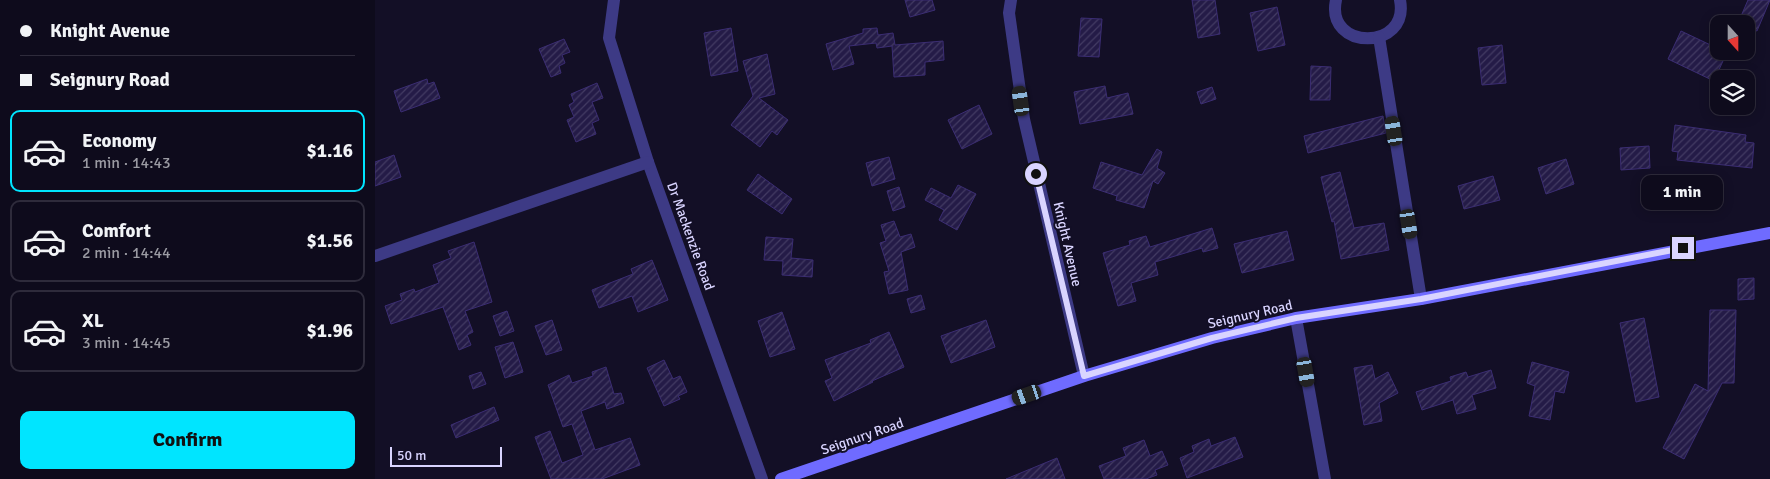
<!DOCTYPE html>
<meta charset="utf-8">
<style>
:root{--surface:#0e0b1c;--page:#1c1929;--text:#f1f3f6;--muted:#9b9ba3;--line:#2e2b3b;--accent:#00e5ff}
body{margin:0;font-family:Signika,sans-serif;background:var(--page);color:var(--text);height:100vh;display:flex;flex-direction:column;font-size:19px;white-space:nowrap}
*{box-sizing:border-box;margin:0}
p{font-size:16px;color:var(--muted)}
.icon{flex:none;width:28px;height:28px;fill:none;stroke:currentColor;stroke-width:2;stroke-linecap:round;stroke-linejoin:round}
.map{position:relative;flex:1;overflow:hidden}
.sheet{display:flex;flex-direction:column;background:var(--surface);width:375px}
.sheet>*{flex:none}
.top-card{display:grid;align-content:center;height:110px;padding:0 20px;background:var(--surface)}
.needle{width:32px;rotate:159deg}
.tools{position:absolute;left:1335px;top:15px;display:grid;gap:10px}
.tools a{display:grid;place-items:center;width:45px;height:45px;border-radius:10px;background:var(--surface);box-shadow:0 2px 12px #0003,0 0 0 1px var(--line);font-size:25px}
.scale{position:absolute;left:15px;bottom:12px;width:112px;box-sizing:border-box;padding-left:5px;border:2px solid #d9d4ff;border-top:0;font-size:14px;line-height:18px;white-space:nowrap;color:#d9d4ff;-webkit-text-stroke:4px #130f26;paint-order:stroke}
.end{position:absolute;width:22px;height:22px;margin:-11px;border:6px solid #d9d4ff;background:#111;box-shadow:0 0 0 2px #111}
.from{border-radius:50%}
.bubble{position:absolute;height:35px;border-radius:10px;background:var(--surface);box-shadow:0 2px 12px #0003,0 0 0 1px var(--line);font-size:16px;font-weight:700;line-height:35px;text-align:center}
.car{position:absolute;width:15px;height:30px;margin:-15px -8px;border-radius:6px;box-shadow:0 0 4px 1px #0007;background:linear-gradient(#222 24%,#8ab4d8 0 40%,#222 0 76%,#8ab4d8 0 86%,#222 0)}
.top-card b{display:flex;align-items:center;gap:18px;height:48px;font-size:19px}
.top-card b+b{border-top:1px solid var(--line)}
.top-card i{width:12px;height:12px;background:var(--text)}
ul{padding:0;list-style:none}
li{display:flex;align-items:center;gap:15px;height:82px;margin:0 10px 8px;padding:0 10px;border:2px solid var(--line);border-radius:10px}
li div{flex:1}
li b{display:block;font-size:19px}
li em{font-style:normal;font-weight:700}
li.active{border-color:var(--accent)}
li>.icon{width:45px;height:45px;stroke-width:1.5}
.primary-button{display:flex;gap:10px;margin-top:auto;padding:10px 20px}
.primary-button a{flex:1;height:58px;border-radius:10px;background:var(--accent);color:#111;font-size:20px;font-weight:700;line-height:58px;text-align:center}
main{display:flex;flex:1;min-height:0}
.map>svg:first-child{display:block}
.building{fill:url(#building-hatch);stroke:#3b2d73}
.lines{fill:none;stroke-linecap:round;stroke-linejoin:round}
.street{stroke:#3d3a85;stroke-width:12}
.secondary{stroke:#6f6bff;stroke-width:12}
.route{stroke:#d9d4ff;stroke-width:6}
.labels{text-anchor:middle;stroke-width:4;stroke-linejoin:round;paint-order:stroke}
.street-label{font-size:14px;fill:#d9d4ff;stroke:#130f26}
</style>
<main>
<section class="sheet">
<div class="top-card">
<b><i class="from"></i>Knight Avenue</b>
<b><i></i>Seignury Road</b>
</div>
<ul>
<li class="active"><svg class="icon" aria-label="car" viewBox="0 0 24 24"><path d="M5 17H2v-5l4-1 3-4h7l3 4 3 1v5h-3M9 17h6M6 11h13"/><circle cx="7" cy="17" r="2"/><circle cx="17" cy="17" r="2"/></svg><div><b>Economy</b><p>1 min · 14:43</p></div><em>$1.16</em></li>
<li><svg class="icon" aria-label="car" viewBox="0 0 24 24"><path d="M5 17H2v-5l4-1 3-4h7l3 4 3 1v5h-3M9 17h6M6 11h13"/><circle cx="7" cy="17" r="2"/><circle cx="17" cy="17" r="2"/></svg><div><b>Comfort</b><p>2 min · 14:44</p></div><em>$1.56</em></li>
<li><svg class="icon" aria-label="car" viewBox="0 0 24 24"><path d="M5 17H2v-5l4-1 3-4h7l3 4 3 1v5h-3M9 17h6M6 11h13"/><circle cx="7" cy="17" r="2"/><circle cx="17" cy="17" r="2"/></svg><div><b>XL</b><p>3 min · 14:45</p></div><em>$1.96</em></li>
</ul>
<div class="primary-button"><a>Confirm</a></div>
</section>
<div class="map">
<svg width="1395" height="479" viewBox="0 0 1395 479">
<defs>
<pattern id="building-hatch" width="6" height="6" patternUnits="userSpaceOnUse" patternTransform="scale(1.25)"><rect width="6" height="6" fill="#241b47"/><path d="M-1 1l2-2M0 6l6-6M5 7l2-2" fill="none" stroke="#433b63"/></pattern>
</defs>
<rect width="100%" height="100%" fill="#130f26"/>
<g class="building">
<polygon points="530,0 557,0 560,10 535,17"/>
<polygon points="817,0 840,0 845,34 823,38"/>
<polygon points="1373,0 1395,0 1382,31 1371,27 1371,24 1363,23"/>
<polygon points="902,7 910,45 883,51 875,13"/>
<polygon points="706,18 727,19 724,57 703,56"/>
<polygon points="356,28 363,71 336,76 329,33"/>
<polygon points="502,28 503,35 518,33 520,45 568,41 569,60 550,62 550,75 519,77 517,46 502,48 501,43 474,46 479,64 458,70 451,44 488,33 488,29"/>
<polygon points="1306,31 1344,49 1344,51 1352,52 1339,81 1293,59"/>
<polygon points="189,39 195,52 187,55 190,63 184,66 186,73 176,77 164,49"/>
<polygon points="1127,45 1131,83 1107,85 1103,48"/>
<polygon points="392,54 400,94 384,98 413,120 402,135 397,131 385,147 356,125 378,96 368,61"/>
<polygon points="936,66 956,67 955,100 935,100"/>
<polygon points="52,79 53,84 59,82 65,98 26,112 19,91"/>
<polygon points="222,83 228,98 217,102 224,120 217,123 221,134 201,142 192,120 199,117 194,105 199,102 196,94"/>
<polygon points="730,86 732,98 753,93 758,114 705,124 699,92"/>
<polygon points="837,87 841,99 826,104 822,92"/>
<polygon points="604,105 617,134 587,149 573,120"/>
<polygon points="1008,116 1011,133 933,153 929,136"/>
<polygon points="1300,125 1371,135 1370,142 1379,143 1377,168 1302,160 1303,152 1297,151"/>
<polygon points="1274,146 1275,168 1246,170 1245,148"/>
<polygon points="782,149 787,152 782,168 790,173 783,184 778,181 769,208 741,200 742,196 718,188 726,162 767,175"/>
<polygon points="19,155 26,177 0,186 0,162"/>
<polygon points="514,157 520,179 497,186 491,163"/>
<polygon points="1191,159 1199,184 1171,194 1163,168"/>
<polygon points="965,172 979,228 1009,223 1014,250 966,259 959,221 957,222 946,177"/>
<polygon points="383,174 417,199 407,214 372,190"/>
<polygon points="1118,176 1125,200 1089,209 1083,186"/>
<polygon points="583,185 601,194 582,230 564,220 569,210 550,200 556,188 576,198"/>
<polygon points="524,187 530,207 518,211 512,191"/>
<polygon points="519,221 525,237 536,234 540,247 526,252 533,290 514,294 509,272 514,271 505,243 511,241 506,225"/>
<polygon points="837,228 843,248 828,252 827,248 780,262 783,275 756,283 761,301 743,306 728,253 755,245 754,241 771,236 775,247"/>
<polygon points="912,231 919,260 867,273 859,244"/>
<polygon points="391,237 418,239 416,258 438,260 437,277 407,275 408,261 389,260"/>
<polygon points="99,242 117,302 90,311 98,332 92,335 96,345 84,350 68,307 16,324 10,306 27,300 25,294 39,289 40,292 64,283 58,265 76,258 73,251"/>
<polygon points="277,260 293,300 263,312 257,296 224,308 217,290 258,274 256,269"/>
<polygon points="1379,278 1379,299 1363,300 1363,279"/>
<polygon points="546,295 550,309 536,313 532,299"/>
<polygon points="1335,310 1361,310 1359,383 1347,383 1309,459 1288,448 1320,384 1333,391"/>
<polygon points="132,311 139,331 125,336 118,316"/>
<polygon points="407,312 420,349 395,357 383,321"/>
<polygon points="1269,318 1284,397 1261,402 1245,323"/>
<polygon points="177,320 187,350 171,355 160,326"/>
<polygon points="611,320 620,347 576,363 566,336"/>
<polygon points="514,332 529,367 497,381 498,382 459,401 450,381 457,378 450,360 496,343 495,340"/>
<polygon points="138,342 148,372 130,378 120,347"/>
<polygon points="289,360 298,379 305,376 312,392 303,396 305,399 289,406 272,368"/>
<polygon points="1157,362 1194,372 1189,393 1180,391 1175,420 1154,416 1160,386 1152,383"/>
<polygon points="997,365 1000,379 1013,372 1023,393 1004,403 1007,421 989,425 979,368"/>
<polygon points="231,367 239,394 246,393 249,403 232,409 230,402 206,411 220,450 255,438 265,465 227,479 176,479 160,437 175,431 187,463 208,455 197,424 188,427 173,385 194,375 197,383 218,376 217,372"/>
<polygon points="1116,370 1121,388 1097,395 1101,409 1082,414 1078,400 1047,410 1041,392 1076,381 1075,377 1091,372 1093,377"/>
<polygon points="106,372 111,384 98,389 94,376"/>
<polygon points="119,407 124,420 81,438 76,425"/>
<polygon points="860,437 868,457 812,478 805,458 819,452 817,446 834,439 836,446"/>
<polygon points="769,440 775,456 787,451 793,465 780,470 782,475 771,479 729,479 724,466 751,456 748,448"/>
<polygon points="682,458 690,479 631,479"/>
</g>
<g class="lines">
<g class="street">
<polyline points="239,0 234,38 273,162 387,479"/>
<polyline points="636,0 634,13 649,119 709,376"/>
<path d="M961,0C950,51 1035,51 1025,0"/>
<polyline points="1004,37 1046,299"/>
<polyline points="0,256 273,162"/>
<polyline points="921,318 950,479"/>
</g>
<polyline class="secondary" points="406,479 709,376 837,338 921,318 1046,299 1395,233"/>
</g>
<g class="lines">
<polyline class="route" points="661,174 709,376 837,338 921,318 1046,299 1308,248"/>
</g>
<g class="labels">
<g class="street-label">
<text transform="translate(316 236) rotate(70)" y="5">Dr Mackenzie Road</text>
<text transform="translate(693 244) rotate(77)" y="5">Knight Avenue</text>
<text transform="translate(875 314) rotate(-13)" y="5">Seignury Road</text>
<text transform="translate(487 436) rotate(-19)" y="5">Seignury Road</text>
</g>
</g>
</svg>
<div class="tools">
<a><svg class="needle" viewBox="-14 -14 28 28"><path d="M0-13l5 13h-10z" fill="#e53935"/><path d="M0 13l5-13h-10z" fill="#9b9ba3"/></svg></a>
<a><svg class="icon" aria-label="layers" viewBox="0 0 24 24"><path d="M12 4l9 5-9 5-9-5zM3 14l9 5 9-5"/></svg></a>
</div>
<div class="scale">50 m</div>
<i class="end from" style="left:661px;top:174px"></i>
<i class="end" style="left:1308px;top:248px"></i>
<div class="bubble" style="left:1266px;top:175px;width:82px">1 min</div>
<i class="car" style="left:646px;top:101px;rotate:352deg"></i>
<i class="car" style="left:1019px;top:131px;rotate:351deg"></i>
<i class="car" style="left:1034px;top:224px;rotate:171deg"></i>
<i class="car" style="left:931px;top:372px;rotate:170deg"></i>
<i class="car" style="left:652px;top:395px;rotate:251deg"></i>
</div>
</main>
